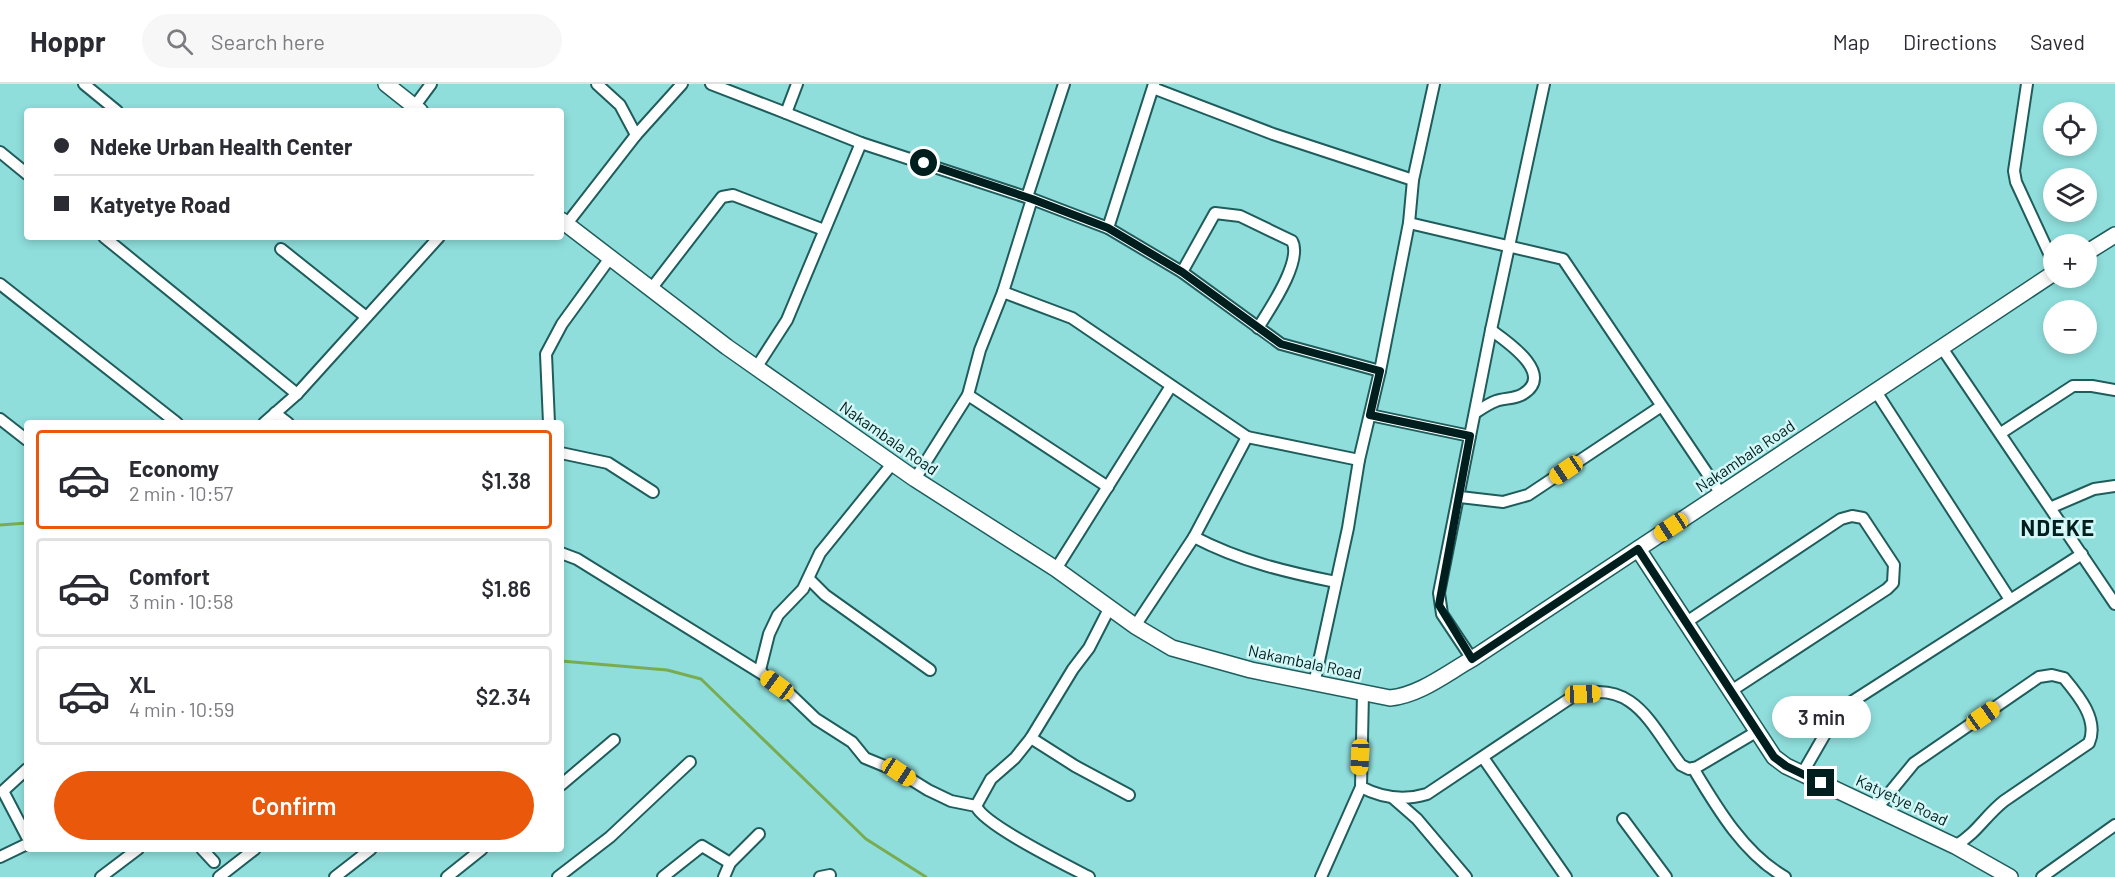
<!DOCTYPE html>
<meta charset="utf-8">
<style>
:root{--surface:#fff;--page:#f7f7f7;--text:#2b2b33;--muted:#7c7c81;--line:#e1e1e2;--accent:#ea580c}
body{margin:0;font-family:Barlow,sans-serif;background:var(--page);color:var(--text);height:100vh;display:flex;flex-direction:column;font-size:22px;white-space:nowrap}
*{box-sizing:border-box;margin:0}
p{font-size:20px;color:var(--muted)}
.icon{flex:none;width:33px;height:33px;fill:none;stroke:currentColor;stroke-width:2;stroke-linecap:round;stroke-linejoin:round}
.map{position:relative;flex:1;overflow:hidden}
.details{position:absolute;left:24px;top:336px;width:540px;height:432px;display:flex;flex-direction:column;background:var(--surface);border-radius:6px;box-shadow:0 3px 9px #0003}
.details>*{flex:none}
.guide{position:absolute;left:24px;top:24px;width:540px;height:132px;border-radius:6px;box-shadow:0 3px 9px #0003;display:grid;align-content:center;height:132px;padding:0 30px;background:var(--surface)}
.tools{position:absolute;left:2043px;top:18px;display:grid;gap:12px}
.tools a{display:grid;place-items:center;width:54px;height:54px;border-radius:50%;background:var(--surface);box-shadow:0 3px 9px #0003;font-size:30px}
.end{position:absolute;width:27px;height:27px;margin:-14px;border:8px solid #001e1d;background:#fff;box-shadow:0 0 0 3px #fff}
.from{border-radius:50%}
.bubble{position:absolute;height:42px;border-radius:21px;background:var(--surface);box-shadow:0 3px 9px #0003;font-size:20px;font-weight:600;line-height:42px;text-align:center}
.car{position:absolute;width:18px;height:36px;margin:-18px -9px;border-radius:8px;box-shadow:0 0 4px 2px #0007;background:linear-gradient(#f5c518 24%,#345 0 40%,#f5c518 0 76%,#345 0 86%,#f5c518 0)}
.guide b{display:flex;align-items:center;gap:21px;height:57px;font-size:22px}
.guide b+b{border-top:2px solid var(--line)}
.guide i{width:15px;height:15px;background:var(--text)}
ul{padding:10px 0 0;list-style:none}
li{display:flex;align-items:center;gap:18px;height:99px;margin:0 12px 9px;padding:0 18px;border:3px solid var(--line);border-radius:6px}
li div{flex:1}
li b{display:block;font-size:22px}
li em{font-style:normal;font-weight:600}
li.on{border-color:var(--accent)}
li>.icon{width:54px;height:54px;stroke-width:1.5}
.button{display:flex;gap:12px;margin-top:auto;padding:12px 30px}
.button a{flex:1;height:69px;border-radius:36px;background:var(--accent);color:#fff;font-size:24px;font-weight:600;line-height:69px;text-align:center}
header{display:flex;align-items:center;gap:36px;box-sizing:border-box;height:84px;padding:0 30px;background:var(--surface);border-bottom:2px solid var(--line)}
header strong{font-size:28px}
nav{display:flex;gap:33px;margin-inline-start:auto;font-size:21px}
.search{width:420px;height:54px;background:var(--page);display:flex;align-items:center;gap:15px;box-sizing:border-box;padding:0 21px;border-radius:33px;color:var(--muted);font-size:22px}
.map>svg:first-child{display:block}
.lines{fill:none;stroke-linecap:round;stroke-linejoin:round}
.stream{stroke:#79ac51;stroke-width:3}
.street-casing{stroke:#1f5d5c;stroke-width:14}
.secondary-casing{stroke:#1f5d5c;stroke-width:18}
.street{stroke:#fff;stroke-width:10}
.secondary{stroke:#fff;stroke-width:15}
.route{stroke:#001e1d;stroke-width:8}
.labels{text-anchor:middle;stroke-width:5;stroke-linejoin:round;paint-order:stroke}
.street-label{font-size:16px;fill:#001e1d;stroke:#d2f7f6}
.district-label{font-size:22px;font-weight:bold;letter-spacing:1.5px;fill:#001e1d;stroke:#d2f7f6}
</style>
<header>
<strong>Hoppr</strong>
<div class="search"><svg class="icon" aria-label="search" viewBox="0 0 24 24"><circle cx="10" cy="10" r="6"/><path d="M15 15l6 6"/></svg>Search here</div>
<nav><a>Map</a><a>Directions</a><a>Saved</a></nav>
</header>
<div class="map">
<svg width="2115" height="793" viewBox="0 0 2115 793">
<rect width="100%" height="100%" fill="#8fdedc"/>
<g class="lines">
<g class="stream">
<polyline points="0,441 27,439"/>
<polyline points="561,577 667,586 701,595 866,755 926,793"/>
</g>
<g class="street-casing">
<g id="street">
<polyline points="84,0 117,27"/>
<polyline points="597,0 620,21 636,51"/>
<polyline points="711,0 786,29 797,0"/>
<polyline points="2027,0 2014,87 2016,98 2054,180"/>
<polyline points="1153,4 1273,50 1413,96"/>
<polyline points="414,23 431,0"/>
<polyline points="786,29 861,59 1032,115 1108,144 1182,188 1281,260 1380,287"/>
<polyline points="0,68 27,90"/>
<polyline points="1027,113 1064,0"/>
<polyline points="1409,139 1563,175 1721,410"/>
<polyline points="566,141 636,51 682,0"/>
<polyline points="1108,144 1154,0"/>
<polyline points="104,153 297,310"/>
<polyline points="281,165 365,232"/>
<path d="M1182,188L1215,129L1240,132L1292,157C1303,177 1269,226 1258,244"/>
<polyline points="0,200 177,339"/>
<polyline points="651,205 722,113 733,111 824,146"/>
<polyline points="1003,208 1072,234 1247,353"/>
<polyline points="1942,264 2115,520"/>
<polyline points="756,284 787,236 861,59"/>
<polyline points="1875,306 2009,514"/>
<polyline points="968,311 1108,403"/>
<polyline points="275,329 288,339"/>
<path d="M1475,329C1481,325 1488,320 1496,317C1504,314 1516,315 1523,310C1556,290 1506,257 1491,246"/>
<polyline points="1370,331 1470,352"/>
<polyline points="0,335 27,356"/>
<polyline points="264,339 297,310 439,153"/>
<polyline points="549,339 546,270 562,240 610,174"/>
<polyline points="2001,349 2073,302 2092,302 2115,306"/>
<polyline points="561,369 608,379 653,408"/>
<polyline points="915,395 968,311 980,266 1003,208 1032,115"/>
<polyline points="1460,413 1503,418 1528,411 1660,323"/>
<polyline points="2052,423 2094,405 2115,402"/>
<path d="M1194,453C1240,477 1286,488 1336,498"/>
<path d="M561,469L577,475L764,591L791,611L816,635L852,658L865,674L899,688L928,706L951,717L976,722C984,741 1066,781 1089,793"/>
<polyline points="1056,485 1171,302"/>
<polyline points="809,495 825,511 930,586"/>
<polyline points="1688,537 1841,435 1852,432 1863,434 1894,481 1893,499 1887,505 1731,607"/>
<polyline points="1135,542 1194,453 1247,353 1359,376"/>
<polyline points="1472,575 1442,530 1439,509 1491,246 1544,0"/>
<polyline points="764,591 760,586 769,550 778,531 803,505 820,469 892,380"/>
<polyline points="1314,600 1348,444 1359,376 1380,287 1409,139 1413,96 1434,0"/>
<path d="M1363,609L1361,703C1382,714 1404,717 1427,710L1572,613C1633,592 1651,641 1681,681L1689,685L1697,683L1756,648"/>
<polyline points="1031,654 1075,682 1129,711"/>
<polyline points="1484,675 1566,793"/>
<path d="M1693,684C1717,724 1744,770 1785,793"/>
<polyline points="27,685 3,707 27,753"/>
<polyline points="1802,690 1836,631 1853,617 2082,470"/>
<polyline points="561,701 614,656"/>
<polyline points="1393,714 1417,735 1466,793"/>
<polyline points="976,722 991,695 1015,674 1031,654 1073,585 1089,564 1110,523"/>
<path d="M1877,724L1914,679L2039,593L2052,591L2064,594C2079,612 2099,636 2089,659L2004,717C1984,733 1978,748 1955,762"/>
<polyline points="1623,735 1666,793"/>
<polyline points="202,765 214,778"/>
<polyline points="0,773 27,760"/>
<polyline points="101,793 138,765"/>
<polyline points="219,793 255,765"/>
<polyline points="335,793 371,765"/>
<polyline points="447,793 482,765"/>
<polyline points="558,793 610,753 690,678"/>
<polyline points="663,793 702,762 730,779"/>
<polyline points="724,793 730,779 759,750"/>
<polyline points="820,793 830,791"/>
<polyline points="1321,793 1361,703"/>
<polyline points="2042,793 2115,741"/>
</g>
</g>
<g class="secondary-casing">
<g id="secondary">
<polyline points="386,0 420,27"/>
<path d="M561,136L727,263L915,395L1056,485L1135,542L1172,564L1251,586L1390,614C1420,611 1447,589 1472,575L2054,189"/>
<polyline points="2086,169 2115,151"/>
<polyline points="1638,465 1774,673 1786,682 1955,762 2010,793"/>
</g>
</g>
<use href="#street" class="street"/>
<use href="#secondary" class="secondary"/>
</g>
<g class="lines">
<polyline class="route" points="924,79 1032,115 1108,144 1182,188 1281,260 1380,287 1370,331 1470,352 1439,521 1472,575 1638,465 1774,673 1786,682 1821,699"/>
</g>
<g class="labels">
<g class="street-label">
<text transform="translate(889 354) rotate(35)" y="6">Nakambala Road</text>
<text transform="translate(1745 372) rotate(-34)" y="6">Nakambala Road</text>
<text transform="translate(1305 578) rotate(12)" y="6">Nakambala Road</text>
<text transform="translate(1902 716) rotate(25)" y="6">Katyetye Road</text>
</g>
<g class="district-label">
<text x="2058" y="452">NDEKE</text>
</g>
</g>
</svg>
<div class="tools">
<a><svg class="icon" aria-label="locate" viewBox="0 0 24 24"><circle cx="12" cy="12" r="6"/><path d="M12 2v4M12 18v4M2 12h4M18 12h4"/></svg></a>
<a><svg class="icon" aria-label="layers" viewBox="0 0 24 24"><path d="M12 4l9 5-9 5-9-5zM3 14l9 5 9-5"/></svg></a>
<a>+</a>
<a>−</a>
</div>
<i class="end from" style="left:924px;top:79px"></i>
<i class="end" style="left:1821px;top:699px"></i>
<div class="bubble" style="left:1772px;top:612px;width:99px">3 min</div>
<i class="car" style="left:1566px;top:386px;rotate:236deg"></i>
<i class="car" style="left:1671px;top:443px;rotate:237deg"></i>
<i class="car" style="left:777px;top:601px;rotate:306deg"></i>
<i class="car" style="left:1583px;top:610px;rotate:88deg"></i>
<i class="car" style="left:1983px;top:632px;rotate:55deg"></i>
<i class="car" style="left:1360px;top:673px;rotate:183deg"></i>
<i class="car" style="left:899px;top:688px;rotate:123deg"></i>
<div class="guide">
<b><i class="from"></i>Ndeke Urban Health Center</b>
<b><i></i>Katyetye Road</b>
</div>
<section class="details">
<ul>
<li class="on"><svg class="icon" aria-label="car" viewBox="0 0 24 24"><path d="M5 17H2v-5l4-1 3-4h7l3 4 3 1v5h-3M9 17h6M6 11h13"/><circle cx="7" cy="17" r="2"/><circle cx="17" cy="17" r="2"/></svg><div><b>Economy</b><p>2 min · 10:57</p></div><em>$1.38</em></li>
<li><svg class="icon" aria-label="car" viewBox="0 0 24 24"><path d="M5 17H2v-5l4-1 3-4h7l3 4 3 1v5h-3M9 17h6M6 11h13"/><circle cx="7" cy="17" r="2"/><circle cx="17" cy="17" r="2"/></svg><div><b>Comfort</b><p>3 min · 10:58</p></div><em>$1.86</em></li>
<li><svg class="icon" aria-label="car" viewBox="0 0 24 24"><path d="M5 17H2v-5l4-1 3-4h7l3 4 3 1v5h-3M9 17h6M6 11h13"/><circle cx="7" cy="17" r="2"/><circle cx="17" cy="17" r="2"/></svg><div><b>XL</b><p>4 min · 10:59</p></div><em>$2.34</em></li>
</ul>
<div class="button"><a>Confirm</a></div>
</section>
</div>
